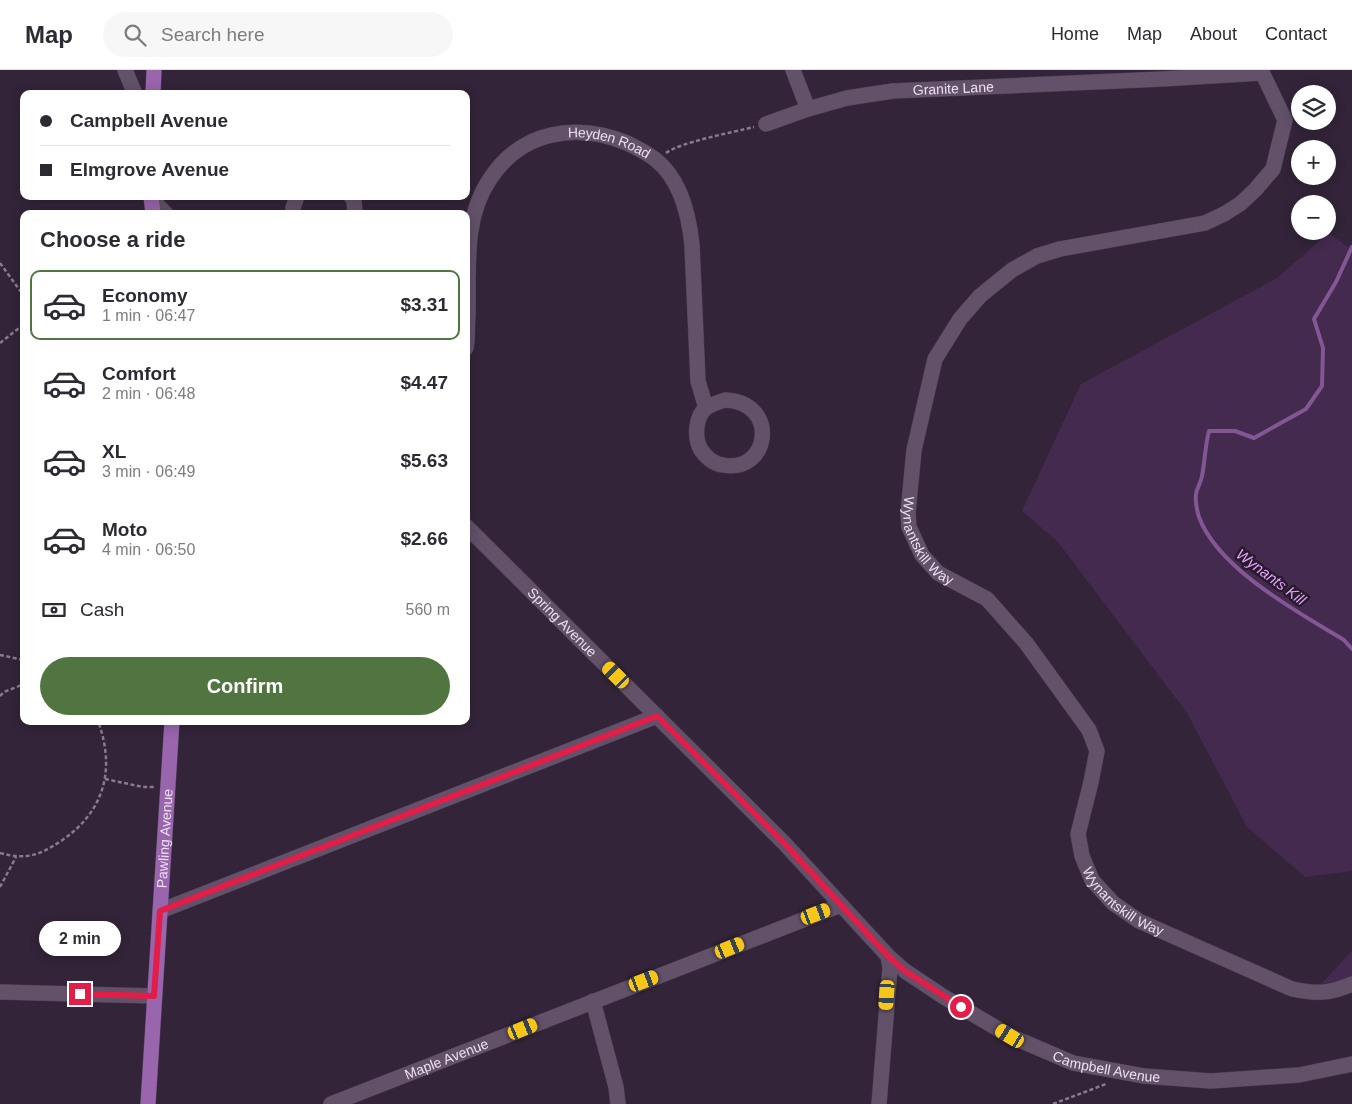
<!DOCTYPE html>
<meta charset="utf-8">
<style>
:root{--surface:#fff;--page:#f7f7f7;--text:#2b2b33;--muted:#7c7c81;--line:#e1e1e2;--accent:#517541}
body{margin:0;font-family:Helvetica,sans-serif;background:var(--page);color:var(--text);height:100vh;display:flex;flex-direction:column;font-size:19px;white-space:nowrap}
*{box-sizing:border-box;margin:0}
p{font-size:16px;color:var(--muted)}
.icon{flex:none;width:28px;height:28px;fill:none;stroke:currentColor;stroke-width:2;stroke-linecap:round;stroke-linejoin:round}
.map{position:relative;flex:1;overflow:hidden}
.side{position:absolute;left:20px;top:140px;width:450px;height:515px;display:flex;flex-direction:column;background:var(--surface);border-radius:10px;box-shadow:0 2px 12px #0003}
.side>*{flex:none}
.top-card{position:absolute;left:20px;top:20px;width:450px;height:110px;border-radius:10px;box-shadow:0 2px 12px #0003;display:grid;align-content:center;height:110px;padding:0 20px;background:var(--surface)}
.buttons{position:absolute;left:1291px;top:15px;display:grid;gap:10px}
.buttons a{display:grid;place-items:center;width:45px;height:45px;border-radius:50%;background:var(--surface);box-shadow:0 2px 12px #0003;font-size:25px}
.end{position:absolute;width:22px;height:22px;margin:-11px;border:6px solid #e11d48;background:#fff;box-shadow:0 0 0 2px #fff}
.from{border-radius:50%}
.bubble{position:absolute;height:35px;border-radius:18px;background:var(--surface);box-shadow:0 2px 12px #0003;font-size:16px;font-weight:700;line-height:35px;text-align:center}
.car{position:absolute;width:15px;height:30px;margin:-15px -8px;border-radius:6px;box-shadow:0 0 4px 1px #0007;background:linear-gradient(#f5c518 24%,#345 0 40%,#f5c518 0 76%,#345 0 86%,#f5c518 0)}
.top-card b{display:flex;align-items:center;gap:18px;height:48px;font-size:19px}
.top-card b+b{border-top:1px solid var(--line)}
.top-card i{width:12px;height:12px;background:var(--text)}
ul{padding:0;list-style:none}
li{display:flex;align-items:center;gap:15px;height:70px;margin:0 10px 8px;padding:0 10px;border:2px solid transparent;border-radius:10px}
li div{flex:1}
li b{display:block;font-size:19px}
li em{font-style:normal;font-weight:700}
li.current{border-color:var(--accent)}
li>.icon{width:45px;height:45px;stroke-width:1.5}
h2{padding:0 20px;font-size:22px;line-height:60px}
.pay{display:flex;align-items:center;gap:12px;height:55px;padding:0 20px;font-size:19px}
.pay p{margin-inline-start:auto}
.cta{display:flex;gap:10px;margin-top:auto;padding:10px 20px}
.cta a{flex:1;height:58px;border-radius:30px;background:var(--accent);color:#fff;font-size:20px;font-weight:700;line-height:58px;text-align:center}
header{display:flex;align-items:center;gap:30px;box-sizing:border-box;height:70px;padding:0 25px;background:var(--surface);border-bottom:1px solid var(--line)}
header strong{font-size:24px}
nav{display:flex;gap:28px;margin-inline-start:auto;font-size:18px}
.search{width:350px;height:45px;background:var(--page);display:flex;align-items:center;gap:12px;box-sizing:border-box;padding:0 18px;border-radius:28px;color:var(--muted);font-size:19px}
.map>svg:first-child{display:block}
.green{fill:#442a4e}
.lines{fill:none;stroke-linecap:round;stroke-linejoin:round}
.stream{stroke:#825793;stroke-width:4}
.minor-casing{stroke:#4c3f51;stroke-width:16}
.major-casing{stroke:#4c3f51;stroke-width:16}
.path{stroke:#887b8d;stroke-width:2.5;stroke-dasharray:4 2.5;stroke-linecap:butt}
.minor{stroke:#625169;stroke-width:15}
.major{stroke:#9965ad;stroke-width:15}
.route{stroke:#e11d48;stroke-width:6}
.labels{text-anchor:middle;stroke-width:5;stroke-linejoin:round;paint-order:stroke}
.street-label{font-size:14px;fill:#eae0ee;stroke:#291a2e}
.water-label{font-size:15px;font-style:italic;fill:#e1a3f9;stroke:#291a2e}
</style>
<header>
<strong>Map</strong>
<div class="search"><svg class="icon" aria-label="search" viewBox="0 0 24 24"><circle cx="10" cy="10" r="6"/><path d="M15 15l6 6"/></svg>Search here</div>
<nav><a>Home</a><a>Map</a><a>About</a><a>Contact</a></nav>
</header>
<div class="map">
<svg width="1352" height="1034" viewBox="0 0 1352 1034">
<rect width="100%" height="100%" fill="#332439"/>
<g class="green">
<polygon points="1327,162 1348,177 1352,173 1352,801 1305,807 1247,757 1187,643 1058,472 1022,441 1081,314 1277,208 1316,174"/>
<polygon points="1352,881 1352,906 1342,911 1321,914"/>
</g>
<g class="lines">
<path class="stream" d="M1352,177L1336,212L1314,249L1323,278L1322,316L1306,339L1254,368L1235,361H1209C1205,376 1205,391 1202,406C1201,412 1197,418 1196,424C1195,430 1197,441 1199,447C1218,499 1298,542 1344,570L1352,579"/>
<g class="minor-casing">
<g id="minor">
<polyline points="125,0 135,24"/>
<polyline points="793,0 808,39"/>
<path id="s1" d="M1261,0L1285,50L1273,99L1255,120L1240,134L1224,144L1205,153L1060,179L1037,186L1012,200L980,226L960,249L935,289L914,380L908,443L909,457L922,485L938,503L987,529L1026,573L1089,660L1097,681L1091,712L1078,764L1082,786L1092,810L1113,833L1139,851L1292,919C1316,924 1329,924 1352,914"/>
<path id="s2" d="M766,54L808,39L847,28L893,21L1162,9L1262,3"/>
<polyline points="351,126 354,131 355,144"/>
<polyline points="151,128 166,144"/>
<polyline points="293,144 293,138 297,126"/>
<path id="s3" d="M466,278C468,268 467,256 468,245C469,199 463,148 490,109C521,61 576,52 627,73C637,78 648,83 656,90C681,110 689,145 692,175L698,311L706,338"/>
<path d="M725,330C780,332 770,404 723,395C714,394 706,387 701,380C694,368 695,346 707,337C713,334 719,332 725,330Z"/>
<path id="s4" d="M466,456L785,774L888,886L905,901L944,927L1010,966L1073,993L1144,1006L1211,1011L1299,1005L1352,994"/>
<polyline points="160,841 657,646"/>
<polyline points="0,922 154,926"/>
<polyline points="593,931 616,1017 618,1034"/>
<path id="s5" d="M331,1034L841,835"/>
<polyline points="879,1034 890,898 888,886"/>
</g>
</g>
<g class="major-casing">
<g id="major">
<polyline points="153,24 154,0"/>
<polyline points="151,126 153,144"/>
<path id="s6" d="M148,1034L172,651"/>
</g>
</g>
<g class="path">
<path d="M666,83C681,72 734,62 754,57"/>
<polyline points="0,193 24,226"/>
<polyline points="0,273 24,254"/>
<polyline points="0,585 24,590"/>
<polyline points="0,626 4,622 24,614"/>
<polyline points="105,709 143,717 154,717"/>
<path d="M0,783C26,790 38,786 61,771C104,742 116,700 98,651"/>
<polyline points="0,817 16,787"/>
<polyline points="1053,1034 1106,1014"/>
</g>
<use href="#minor" class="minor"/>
<use href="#major" class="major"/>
</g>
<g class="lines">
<polyline class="route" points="80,924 154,926 160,841 657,646 785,774 888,886 905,901 961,937"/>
</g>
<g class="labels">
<g class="street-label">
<text dy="5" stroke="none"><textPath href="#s2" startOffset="192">Granite Lane</textPath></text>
<text dy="5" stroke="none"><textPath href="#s3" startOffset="310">Heyden Road</textPath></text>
<text dy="5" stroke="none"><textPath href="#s1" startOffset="704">Wynantskill Way</textPath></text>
<text dy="5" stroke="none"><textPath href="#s4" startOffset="136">Spring Avenue</textPath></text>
<text dy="5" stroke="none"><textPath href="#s6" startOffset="266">Pawling Avenue</textPath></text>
<text dy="5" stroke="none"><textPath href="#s1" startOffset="1154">Wynantskill Way</textPath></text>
<text dy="5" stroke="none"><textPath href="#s5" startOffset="124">Maple Avenue</textPath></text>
<text dy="5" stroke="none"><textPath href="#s4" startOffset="851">Campbell Avenue</textPath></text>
</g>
<g class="water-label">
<text transform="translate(1271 507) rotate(37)" y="5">Wynants Kill</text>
</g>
</g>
</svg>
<div class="buttons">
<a><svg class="icon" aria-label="layers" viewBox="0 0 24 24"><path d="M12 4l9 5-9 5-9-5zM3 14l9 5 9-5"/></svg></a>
<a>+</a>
<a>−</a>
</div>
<i class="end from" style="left:961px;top:937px"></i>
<i class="end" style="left:80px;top:924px"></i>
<div class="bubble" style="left:39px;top:851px;width:82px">2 min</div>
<i class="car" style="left:616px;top:605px;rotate:315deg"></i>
<i class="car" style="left:816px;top:844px;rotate:69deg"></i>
<i class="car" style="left:730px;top:878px;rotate:68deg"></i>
<i class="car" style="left:644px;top:911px;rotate:69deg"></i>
<i class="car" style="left:887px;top:925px;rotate:184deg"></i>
<i class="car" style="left:523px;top:959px;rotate:68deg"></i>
<i class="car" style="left:1010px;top:966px;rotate:301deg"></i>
<div class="top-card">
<b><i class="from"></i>Campbell Avenue</b>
<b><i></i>Elmgrove Avenue</b>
</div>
<section class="side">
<h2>Choose a ride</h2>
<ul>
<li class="current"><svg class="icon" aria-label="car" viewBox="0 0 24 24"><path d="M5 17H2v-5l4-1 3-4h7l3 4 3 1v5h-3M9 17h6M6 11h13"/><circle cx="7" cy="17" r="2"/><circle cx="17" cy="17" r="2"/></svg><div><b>Economy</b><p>1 min · 06:47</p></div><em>$3.31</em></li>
<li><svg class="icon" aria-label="car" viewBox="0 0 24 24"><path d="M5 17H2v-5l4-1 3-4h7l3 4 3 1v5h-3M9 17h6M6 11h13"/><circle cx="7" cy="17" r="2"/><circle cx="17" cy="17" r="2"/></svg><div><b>Comfort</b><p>2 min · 06:48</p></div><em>$4.47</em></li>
<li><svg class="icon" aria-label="car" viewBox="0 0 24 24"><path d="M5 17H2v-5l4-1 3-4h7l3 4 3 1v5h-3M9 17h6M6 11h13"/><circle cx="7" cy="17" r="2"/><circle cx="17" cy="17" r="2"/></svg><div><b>XL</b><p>3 min · 06:49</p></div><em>$5.63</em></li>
<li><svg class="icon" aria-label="car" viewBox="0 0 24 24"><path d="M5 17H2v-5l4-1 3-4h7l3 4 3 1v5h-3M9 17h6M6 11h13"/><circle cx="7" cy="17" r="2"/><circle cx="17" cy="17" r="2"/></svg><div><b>Moto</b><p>4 min · 06:50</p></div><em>$2.66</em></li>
</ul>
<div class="pay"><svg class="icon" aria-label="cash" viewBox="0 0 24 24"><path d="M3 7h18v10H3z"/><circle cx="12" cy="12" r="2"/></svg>Cash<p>560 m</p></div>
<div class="cta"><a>Confirm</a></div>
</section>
</div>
